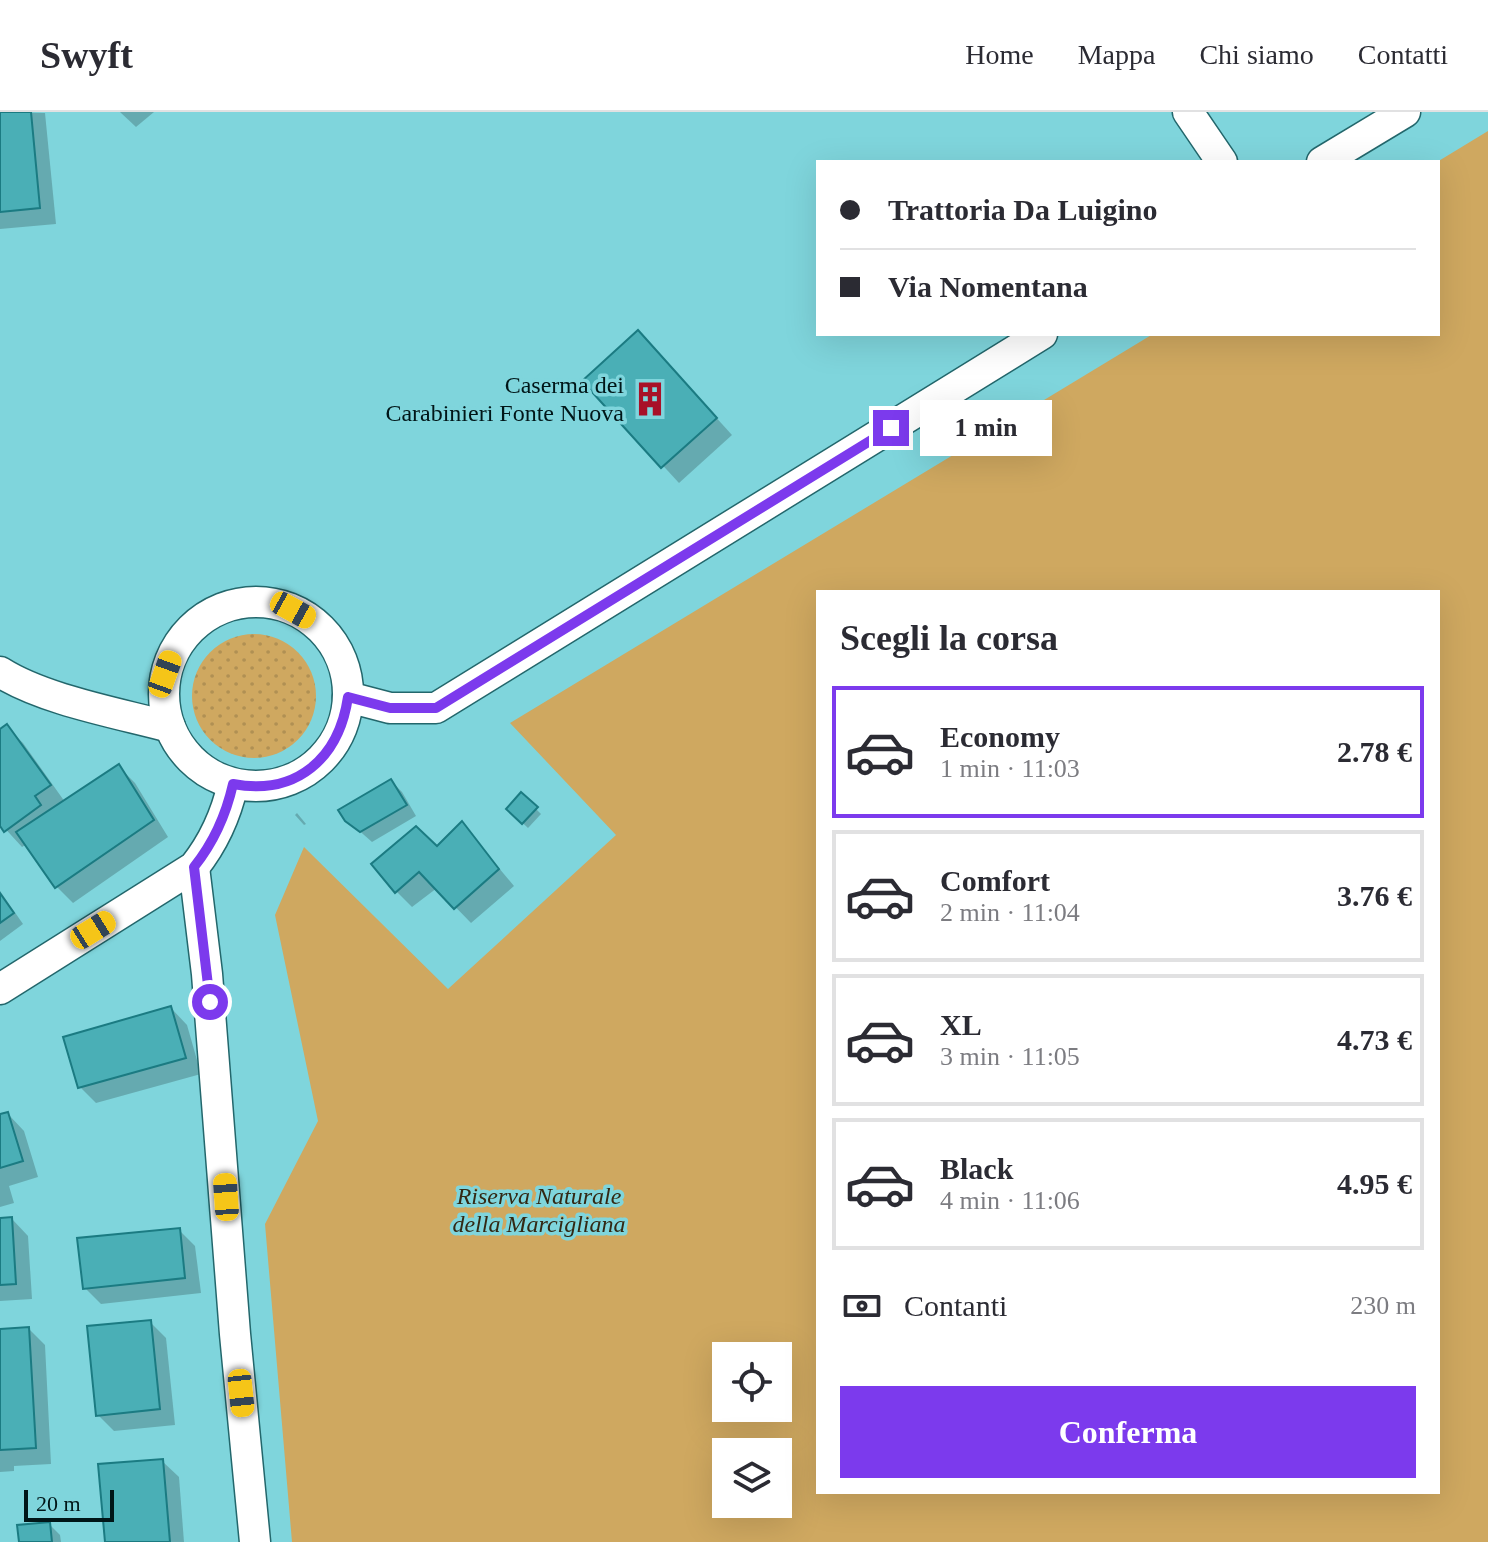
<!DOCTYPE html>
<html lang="it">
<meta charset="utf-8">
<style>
:root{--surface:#fff;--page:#f2f2f3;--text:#2b2b33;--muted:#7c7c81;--line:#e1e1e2;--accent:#7c3aed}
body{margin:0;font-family:"Times New Roman",serif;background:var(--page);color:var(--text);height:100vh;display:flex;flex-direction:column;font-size:30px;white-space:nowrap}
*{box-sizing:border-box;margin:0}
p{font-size:26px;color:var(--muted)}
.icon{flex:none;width:44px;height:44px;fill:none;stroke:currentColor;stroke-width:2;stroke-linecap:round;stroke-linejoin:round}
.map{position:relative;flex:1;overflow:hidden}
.panel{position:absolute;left:816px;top:478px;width:624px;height:904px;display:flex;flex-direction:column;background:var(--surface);border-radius:0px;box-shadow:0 8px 32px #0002}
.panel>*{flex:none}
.banner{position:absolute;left:816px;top:48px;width:624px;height:176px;border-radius:0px;box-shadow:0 8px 32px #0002;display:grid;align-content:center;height:176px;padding:0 24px;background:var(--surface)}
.buttons{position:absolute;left:712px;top:1230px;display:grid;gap:16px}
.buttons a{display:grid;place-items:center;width:80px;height:80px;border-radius:0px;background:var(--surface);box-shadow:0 8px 32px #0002;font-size:40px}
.scale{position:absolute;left:24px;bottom:20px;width:90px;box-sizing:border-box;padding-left:8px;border:4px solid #001618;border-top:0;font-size:22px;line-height:28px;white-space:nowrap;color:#001618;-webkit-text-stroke:6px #7fd5dc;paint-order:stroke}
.end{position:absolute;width:36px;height:36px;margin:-18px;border:10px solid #7c3aed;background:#fff;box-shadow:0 0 0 4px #fff}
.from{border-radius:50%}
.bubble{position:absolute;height:56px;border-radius:0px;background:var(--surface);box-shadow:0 8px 32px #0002;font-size:26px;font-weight:800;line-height:56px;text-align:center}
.car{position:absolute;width:24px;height:48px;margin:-24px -12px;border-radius:10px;box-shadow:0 0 6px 2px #0007;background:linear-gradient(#f5c518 24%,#345 0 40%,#f5c518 0 76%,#345 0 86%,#f5c518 0)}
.banner b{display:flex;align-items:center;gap:28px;height:76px;font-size:30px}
.banner b+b{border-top:2px solid var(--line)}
.banner i{width:20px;height:20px;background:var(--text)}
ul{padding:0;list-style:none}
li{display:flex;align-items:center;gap:24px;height:132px;margin:0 16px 12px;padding:0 8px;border:4px solid var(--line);border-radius:0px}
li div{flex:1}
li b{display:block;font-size:30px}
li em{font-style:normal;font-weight:800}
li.on{border-color:var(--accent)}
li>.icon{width:72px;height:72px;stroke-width:1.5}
h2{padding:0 24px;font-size:36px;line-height:96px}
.pay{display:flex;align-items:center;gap:20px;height:88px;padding:0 24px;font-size:30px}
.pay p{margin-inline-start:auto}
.action{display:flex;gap:16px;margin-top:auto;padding:16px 24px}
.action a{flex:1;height:92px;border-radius:0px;background:var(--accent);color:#fff;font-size:32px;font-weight:800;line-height:92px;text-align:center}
header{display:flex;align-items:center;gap:48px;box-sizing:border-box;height:112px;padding:0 40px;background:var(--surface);border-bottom:2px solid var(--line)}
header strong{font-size:38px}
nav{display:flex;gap:44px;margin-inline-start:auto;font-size:28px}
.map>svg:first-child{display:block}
.grass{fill:url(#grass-dots)}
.green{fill:#cfa860;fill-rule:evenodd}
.shadow{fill:#0003}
.building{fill:#4aafb6;stroke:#1b7b82;stroke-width:2}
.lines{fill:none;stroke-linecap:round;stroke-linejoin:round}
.minor-casing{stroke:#23676c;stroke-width:33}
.minor{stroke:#fff;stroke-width:30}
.route{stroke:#7c3aed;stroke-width:10}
.labels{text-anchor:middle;stroke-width:7;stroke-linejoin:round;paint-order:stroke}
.poi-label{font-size:24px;fill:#001618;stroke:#7fd5dc;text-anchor:end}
.park-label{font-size:24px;font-style:italic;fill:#332814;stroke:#7fd5dc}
</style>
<header>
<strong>Swyft</strong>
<nav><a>Home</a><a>Mappa</a><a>Chi siamo</a><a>Contatti</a></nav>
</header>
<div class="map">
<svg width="1488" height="1430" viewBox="0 0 1488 1430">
<defs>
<pattern id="grass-dots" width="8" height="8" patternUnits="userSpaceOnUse" patternTransform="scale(2)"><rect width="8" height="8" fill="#cfa860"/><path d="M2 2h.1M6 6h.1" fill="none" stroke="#b09053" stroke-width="1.8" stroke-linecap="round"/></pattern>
</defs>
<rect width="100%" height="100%" fill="#7fd5dc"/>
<circle class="grass" cx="254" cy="584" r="62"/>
<path class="green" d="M1488,19V1430H292L265,1112L318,1009L275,803L304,735L448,877L616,723L510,611L1153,222H1438L1437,50ZM818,480H1438V1380H818ZM726,1244H778V1296H726ZM726,1340H778V1392H726Z"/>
<g class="shadow">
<polygon points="0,0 45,1 56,112 0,117"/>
<polygon points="120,0 154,0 136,15"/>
<polygon points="654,237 732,323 679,371 585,269"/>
<polygon points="6,615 23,631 65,690 119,655 135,671 168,725 73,791 57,775 27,732 22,735 0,711 0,619"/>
<polygon points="391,669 402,680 416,704 372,730 346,707"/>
<polygon points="522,683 541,702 528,716 508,697"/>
<polygon points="297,701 306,712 304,713 295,703"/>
<polygon points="462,712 514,774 471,811 437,776 412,795 396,779"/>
<polygon points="0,779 23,812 0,829"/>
<polygon points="171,896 187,913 201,962 96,991 80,975"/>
<polygon points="8,1002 24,1019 38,1065 9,1074 14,1091 0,1095 0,1005"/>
<polygon points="12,1107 28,1124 32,1187 0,1189 0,1108"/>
<polygon points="179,1118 195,1134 201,1181 101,1192 85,1176"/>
<polygon points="150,1210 166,1226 175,1313 114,1319 98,1303"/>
<polygon points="29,1217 45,1233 51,1352 14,1354 14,1359 0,1360 0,1219"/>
<polygon points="162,1349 179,1365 184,1430 107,1430"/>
<polygon points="49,1412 60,1423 61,1430 21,1430"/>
</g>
<g class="building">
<polygon points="0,0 31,0 40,96 0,100"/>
<polygon points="638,218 717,306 661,356 582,269"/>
<polygon points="7,612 51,673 35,684 41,693 4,720 0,714 0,617"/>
<polygon points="119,652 154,708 55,776 16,720"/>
<polygon points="391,667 407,693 360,720 345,709 338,698"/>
<polygon points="521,680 538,695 522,712 506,697"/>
<polygon points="462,709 499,757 454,797 419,760 395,781 371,752 416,714 437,734"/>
<polygon points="0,781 14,801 0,811"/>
<polygon points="171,894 186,946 78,976 63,925"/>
<polygon points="8,1000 23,1049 0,1056 0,1002"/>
<polygon points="12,1105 16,1172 0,1173 0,1106"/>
<polygon points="180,1116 185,1166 83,1177 77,1126"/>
<polygon points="151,1208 160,1297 96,1304 87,1214"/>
<polygon points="29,1215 36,1336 0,1338 0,1217"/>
<polygon points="163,1347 170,1430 105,1430 98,1352"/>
<polygon points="50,1410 52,1430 19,1430 17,1413"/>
</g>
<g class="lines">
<g class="minor-casing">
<g id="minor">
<polyline points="1188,0 1222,50"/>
<polyline points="1322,50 1405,0"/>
<circle cx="256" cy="582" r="92"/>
<path d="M0,560C44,588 118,601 170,615"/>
<polyline points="348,585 390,596 436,596 1042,222"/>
<polyline points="194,755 207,862 235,1222 255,1430"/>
<path d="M0,877L194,755C214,730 226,703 233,672"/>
</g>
</g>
<use href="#minor" class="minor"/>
</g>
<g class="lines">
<path class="route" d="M210,890L194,755C214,730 226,703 233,672C297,684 339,646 348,585L390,596H436L891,316"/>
</g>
<defs>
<g id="building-bare" transform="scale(2.76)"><path d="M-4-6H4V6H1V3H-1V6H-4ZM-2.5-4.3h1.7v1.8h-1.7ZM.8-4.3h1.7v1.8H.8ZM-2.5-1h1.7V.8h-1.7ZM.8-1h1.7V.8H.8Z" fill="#a81128" stroke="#7fd5dc" stroke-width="2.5" paint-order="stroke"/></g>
</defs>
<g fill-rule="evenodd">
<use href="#building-bare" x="650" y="287"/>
</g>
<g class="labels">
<g class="poi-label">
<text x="624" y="281">Caserma dei<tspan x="624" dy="28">Carabinieri Fonte Nuova</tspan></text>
</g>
<g class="park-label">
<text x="539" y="1092">Riserva Naturale<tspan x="539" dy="28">della Marcigliana</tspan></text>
</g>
</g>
</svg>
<div class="buttons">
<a><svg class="icon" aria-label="locate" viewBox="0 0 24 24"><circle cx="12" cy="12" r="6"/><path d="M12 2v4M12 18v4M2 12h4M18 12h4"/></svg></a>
<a><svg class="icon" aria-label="layers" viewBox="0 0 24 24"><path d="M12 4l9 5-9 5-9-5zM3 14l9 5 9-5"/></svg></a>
</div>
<div class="scale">20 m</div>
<i class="end from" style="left:210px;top:890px"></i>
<i class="end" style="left:891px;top:316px"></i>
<div class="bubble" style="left:920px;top:288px;width:132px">1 min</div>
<i class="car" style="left:293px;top:498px;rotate:119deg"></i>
<i class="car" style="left:165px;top:562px;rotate:20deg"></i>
<i class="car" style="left:93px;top:818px;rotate:58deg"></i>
<i class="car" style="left:226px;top:1085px;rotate:356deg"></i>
<i class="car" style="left:241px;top:1281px;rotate:174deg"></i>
<div class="banner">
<b><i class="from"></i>Trattoria Da Luigino</b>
<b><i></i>Via Nomentana</b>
</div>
<section class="panel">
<h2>Scegli la corsa</h2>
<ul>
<li class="on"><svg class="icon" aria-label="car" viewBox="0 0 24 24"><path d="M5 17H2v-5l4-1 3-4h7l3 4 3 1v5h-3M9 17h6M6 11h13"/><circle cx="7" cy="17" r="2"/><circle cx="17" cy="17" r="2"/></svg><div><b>Economy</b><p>1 min · 11:03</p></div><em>2.78 €</em></li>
<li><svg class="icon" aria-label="car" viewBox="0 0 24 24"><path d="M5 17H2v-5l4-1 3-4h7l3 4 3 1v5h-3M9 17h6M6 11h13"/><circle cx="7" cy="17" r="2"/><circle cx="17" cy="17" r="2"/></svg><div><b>Comfort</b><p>2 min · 11:04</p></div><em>3.76 €</em></li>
<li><svg class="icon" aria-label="car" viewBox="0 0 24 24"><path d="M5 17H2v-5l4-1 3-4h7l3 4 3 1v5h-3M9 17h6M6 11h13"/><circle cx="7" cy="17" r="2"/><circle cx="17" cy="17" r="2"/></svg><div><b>XL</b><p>3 min · 11:05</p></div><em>4.73 €</em></li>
<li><svg class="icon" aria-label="car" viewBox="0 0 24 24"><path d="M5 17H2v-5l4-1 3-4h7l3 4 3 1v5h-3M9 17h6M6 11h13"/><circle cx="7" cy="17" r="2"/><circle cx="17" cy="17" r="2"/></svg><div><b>Black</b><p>4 min · 11:06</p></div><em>4.95 €</em></li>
</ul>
<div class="pay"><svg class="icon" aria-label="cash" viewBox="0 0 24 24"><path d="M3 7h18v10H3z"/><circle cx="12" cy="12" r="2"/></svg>Contanti<p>230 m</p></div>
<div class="action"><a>Conferma</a></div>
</section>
</div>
